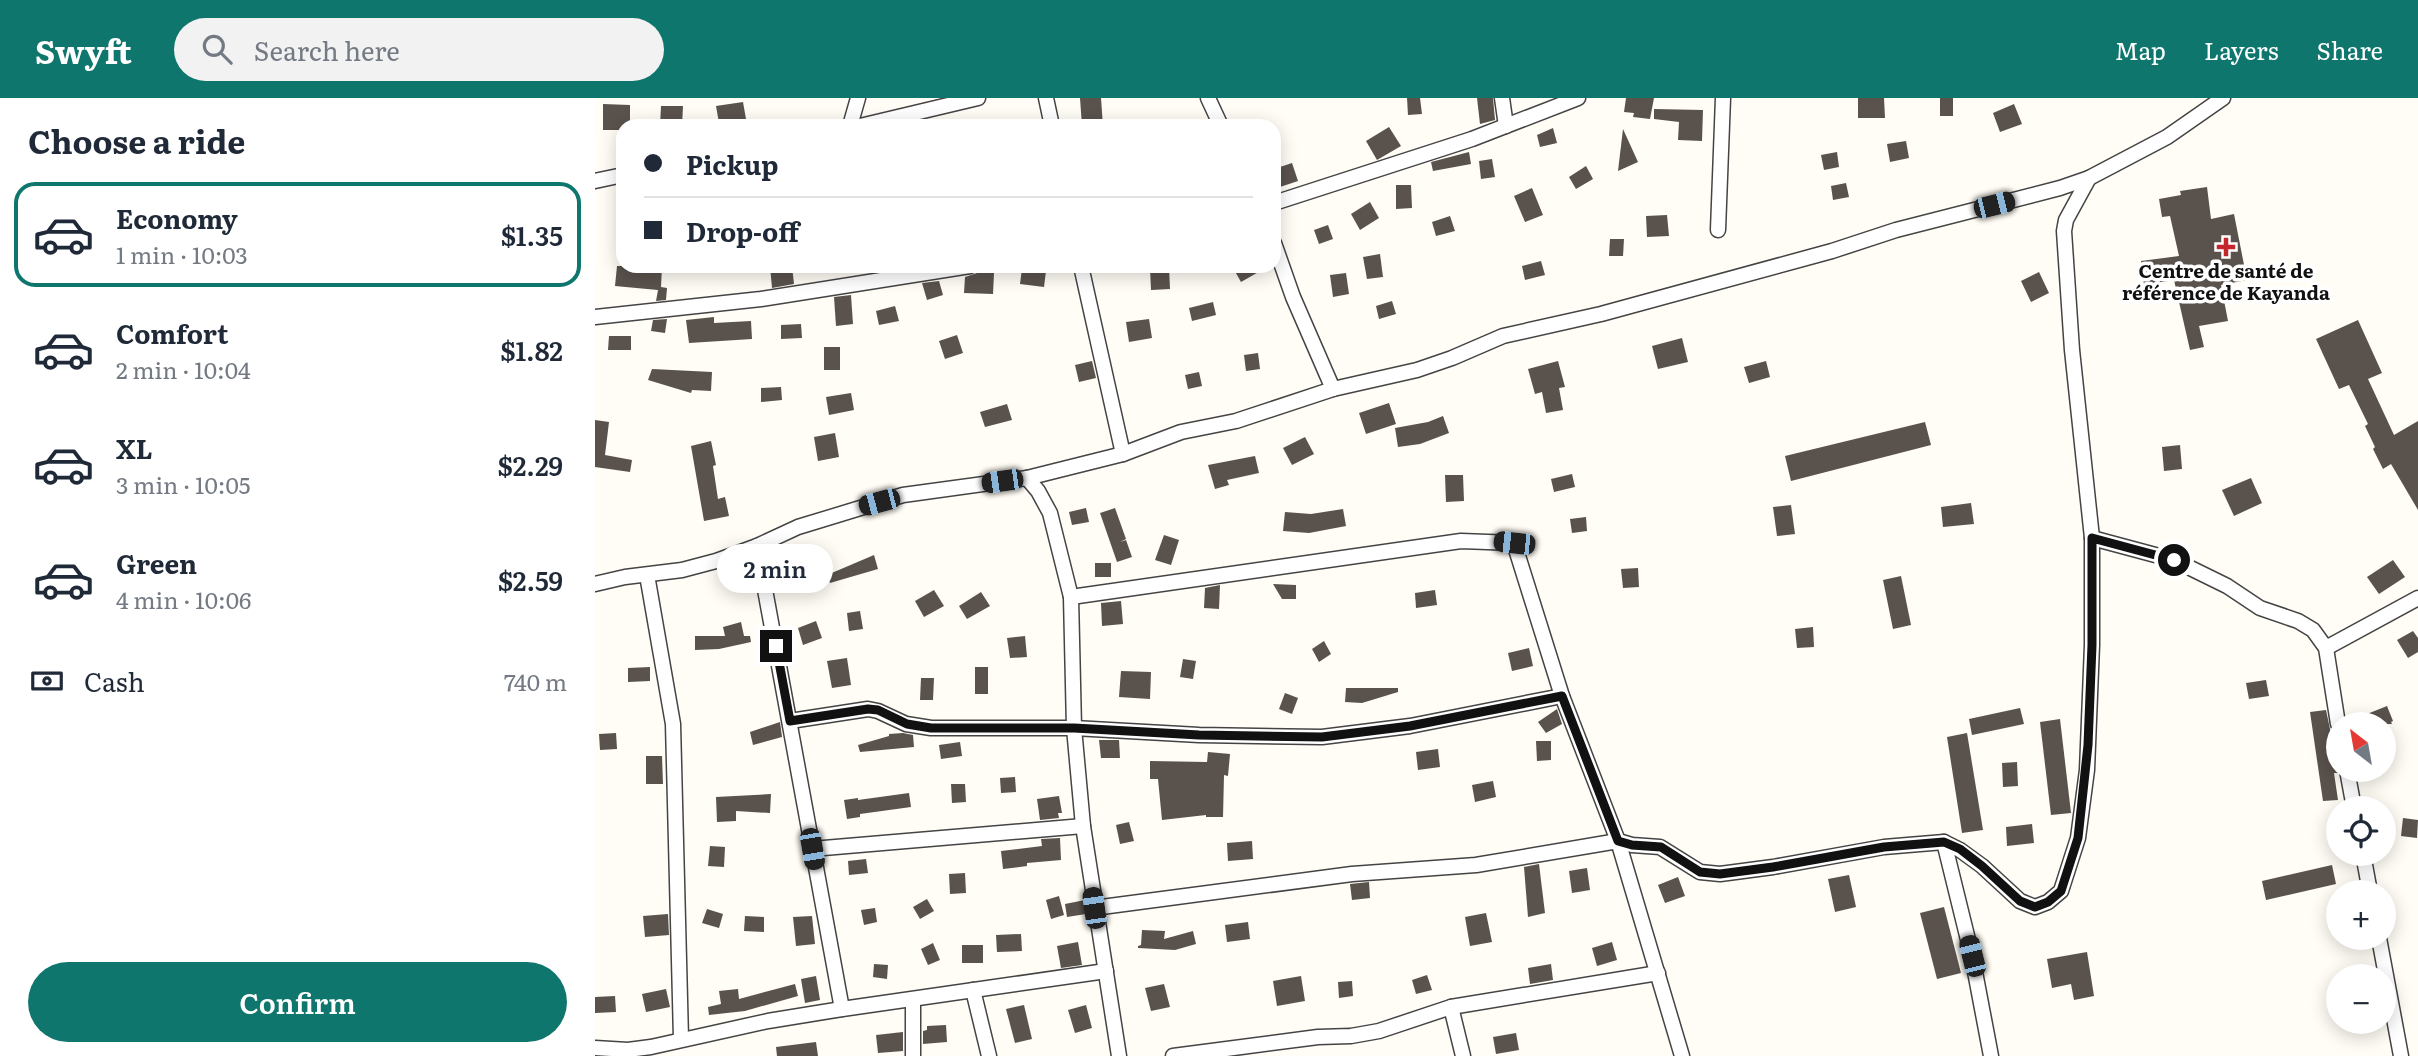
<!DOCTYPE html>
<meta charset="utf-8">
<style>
:root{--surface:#fff;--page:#f2f2f3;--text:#1f2937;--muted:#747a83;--line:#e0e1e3;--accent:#0f766e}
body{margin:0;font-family:Literata,serif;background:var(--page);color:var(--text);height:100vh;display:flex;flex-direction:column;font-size:26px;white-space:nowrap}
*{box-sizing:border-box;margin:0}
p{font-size:23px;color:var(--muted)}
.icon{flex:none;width:38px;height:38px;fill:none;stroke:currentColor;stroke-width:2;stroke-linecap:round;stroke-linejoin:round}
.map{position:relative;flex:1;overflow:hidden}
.sheet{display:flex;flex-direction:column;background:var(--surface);width:595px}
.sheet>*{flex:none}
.top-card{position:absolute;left:21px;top:21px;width:665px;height:154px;border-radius:21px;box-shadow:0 4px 18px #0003;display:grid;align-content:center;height:154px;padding:0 28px;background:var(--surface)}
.needle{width:46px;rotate:329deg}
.fabs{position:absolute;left:1731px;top:614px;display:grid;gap:14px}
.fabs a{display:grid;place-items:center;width:70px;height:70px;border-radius:50%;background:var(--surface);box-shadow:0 4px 18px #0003;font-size:35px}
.end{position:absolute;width:32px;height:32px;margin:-16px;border:9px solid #111;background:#fff;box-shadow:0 0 0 4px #fff}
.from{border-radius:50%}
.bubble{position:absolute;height:49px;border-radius:24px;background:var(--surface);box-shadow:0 4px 18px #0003;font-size:23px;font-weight:600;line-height:49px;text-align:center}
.car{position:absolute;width:21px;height:42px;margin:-21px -10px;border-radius:9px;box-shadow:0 0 5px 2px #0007;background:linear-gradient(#222 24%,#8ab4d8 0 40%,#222 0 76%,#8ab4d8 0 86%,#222 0)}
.top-card b{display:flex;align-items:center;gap:24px;height:66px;font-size:26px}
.top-card b+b{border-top:2px solid var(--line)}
.top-card i{width:18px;height:18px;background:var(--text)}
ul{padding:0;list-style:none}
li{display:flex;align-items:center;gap:21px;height:105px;margin:0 14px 10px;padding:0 14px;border:4px solid transparent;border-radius:21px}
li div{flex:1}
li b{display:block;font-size:26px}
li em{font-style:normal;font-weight:600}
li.on{border-color:var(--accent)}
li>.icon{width:63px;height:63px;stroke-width:1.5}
h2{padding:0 28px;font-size:32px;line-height:84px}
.pay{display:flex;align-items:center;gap:18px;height:77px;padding:0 28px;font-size:26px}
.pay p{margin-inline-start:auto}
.button{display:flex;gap:14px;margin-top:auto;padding:14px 28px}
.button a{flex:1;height:80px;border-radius:42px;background:var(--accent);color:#fff;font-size:28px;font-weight:600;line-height:80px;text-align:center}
header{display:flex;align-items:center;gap:42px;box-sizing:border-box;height:98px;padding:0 35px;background:var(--accent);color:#fff}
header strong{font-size:33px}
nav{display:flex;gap:38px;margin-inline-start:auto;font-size:24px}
.search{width:490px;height:63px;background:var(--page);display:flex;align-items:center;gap:18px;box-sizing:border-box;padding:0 24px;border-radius:38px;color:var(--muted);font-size:26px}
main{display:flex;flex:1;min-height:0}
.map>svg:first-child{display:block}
.building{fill:#5a524d}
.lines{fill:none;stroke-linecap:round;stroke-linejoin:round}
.minor-casing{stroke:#444;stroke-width:17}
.minor{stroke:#fff;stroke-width:14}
.route{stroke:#111;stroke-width:9}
.poi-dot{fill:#c4262e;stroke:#fff;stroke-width:2.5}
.labels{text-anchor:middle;stroke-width:7;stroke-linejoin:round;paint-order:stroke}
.poi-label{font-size:19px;font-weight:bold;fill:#111;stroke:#fff}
</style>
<header>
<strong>Swyft</strong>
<div class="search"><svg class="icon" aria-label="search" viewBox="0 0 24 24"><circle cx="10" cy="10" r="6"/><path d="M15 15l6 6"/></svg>Search here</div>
<nav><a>Map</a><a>Layers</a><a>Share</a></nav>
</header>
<main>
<section class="sheet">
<h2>Choose a ride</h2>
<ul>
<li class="on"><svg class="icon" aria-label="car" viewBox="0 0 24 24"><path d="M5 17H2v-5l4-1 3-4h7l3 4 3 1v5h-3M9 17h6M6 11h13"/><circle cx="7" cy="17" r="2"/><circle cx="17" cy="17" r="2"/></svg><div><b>Economy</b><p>1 min · 10:03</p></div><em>$1.35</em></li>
<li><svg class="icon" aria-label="car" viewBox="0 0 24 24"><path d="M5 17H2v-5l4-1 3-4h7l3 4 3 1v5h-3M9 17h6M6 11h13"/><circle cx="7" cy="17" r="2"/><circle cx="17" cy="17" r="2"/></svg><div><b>Comfort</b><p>2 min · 10:04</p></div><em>$1.82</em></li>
<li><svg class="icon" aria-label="car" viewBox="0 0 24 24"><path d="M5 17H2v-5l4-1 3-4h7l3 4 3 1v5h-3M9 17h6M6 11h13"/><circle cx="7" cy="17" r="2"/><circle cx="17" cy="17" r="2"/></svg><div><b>XL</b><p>3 min · 10:05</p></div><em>$2.29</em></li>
<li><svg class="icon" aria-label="car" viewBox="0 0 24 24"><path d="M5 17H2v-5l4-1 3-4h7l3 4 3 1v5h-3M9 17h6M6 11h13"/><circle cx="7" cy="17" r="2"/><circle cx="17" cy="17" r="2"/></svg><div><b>Green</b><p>4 min · 10:06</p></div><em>$2.59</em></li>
</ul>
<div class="pay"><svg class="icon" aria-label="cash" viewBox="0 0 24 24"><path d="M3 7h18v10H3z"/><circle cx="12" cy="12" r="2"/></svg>Cash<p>740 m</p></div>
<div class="button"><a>Confirm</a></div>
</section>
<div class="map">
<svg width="1823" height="958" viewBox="0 0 1823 958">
<rect width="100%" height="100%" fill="#fffdf5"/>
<g class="building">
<polygon points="485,0 506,0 508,28 487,28"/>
<polygon points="812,0 825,0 827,16 813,17"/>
<polygon points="882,0 898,0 900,22 885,26"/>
<polygon points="1031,0 1059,0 1055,21 1038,19 1039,15 1029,14"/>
<polygon points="1263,0 1289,0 1290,20 1263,20"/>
<rect x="1345" y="0" width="13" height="18"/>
<polygon points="148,4 151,21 124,25 121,8"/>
<polygon points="8,6 35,7 35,28 28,28 28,32 8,32"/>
<polygon points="1419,6 1427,26 1405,34 1398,15"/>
<polygon points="66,8 88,8 87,28 65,28"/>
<polygon points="1059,11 1108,12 1107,43 1083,42 1084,24 1059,21"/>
<polygon points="794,29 806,48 782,62 771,43"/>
<polygon points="958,30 962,45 945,49 942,37"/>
<polygon points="1028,31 1043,64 1023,73"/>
<polygon points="1311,43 1314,60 1295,64 1292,46"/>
<polygon points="874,54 876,66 838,73 836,64"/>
<polygon points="1242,54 1244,69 1229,72 1226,57"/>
<polygon points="897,61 900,79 886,81 884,63"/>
<polygon points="697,65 703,83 685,89 679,71"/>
<polygon points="991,68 998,81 981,91 974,79"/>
<polygon points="1251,85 1254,99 1238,102 1236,88"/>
<polygon points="801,87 816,87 817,110 801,111"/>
<polygon points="1612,89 1616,121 1639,116 1652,182 1626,187 1633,223 1604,228 1609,249 1595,252 1579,182 1549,187 1546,163 1584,158 1575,118 1567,119 1564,101 1586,97 1585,93"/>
<polygon points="937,90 948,117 930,124 919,98"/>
<polygon points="775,104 784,120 765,132 756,116"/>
<polygon points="1072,117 1074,138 1052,139 1051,118"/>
<polygon points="855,118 860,133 841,138 837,124"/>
<polygon points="733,127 738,141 724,146 719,132"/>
<polygon points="1015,141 1029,141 1028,158 1014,158"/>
<polygon points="785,156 788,179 772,181 768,159"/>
<polygon points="946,163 950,177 930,182 927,168"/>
<polygon points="22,168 67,168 66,189 72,190 71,202 61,203 63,192 20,188"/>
<polygon points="175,168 197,168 199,186 177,190"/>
<polygon points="637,168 674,168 646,184"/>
<polygon points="574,169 575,191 556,192 555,170"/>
<polygon points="427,170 451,173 449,189 425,186"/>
<polygon points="1444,174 1454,195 1436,204 1426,183"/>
<polygon points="382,175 399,175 398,196 369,195 370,179"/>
<polygon points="751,175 754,196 738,199 735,177"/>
<polygon points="344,183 348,197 332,202 327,185"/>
<polygon points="256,197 258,226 241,228 239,199"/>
<polygon points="797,203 801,216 784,221 781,208"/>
<polygon points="618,204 621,217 597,223 594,210"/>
<polygon points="300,208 304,223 284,227 281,213"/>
<polygon points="119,219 119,225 156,223 157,241 94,245 91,222"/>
<polygon points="72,221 70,235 56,233 58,222"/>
<polygon points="554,221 557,240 534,244 531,224"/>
<polygon points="1763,222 1787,275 1773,281 1799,337 1823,323 1823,412 1796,366 1788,371 1778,351 1780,349 1770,328 1773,326 1754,287 1744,291 1721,241"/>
<polygon points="206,226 207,240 186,241 186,227"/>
<polygon points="362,237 368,255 350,261 344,243"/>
<polygon points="14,238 36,238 36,252 13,252"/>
<polygon points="1087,240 1093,264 1063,271 1057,248"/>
<rect x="229" y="249" width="16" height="23"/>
<polygon points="663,255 665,271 651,273 649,257"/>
<polygon points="497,263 501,280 484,284 480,267"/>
<polygon points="963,263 970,289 964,290 968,312 951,315 947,294 940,296 933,271"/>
<polygon points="1171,263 1175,279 1154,285 1149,269"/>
<polygon points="57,271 117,274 116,293 97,292 96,295 53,282"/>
<polygon points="604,274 607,288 593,291 590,277"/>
<polygon points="186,289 187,302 166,304 166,290"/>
<polygon points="256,295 259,312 234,317 231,299"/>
<polygon points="794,305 801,326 771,336 764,315"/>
<polygon points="412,306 417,322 390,329 385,314"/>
<polygon points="848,318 854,335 825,346 803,349 800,330 833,324"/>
<polygon points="0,322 14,324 10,357 37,362 35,374 0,369"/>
<polygon points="1330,324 1336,347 1196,383 1190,358"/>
<polygon points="240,335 244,359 223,363 219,339"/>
<polygon points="710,339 719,356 697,367 688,350"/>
<polygon points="116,343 121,367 118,368 123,401 130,399 134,418 109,423 96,348"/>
<polygon points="1585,347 1587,371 1569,373 1567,349"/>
<polygon points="660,358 664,375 632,382 634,387 620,391 613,367"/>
<polygon points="977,376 980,389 959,394 956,381"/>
<polygon points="850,377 868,377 869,403 851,404"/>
<polygon points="1656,380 1667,405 1639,418 1627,392"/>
<polygon points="1376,405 1379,426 1348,429 1346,409"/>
<polygon points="1196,407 1200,436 1182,438 1178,409"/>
<polygon points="491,410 494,424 477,427 474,414"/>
<polygon points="520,410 531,441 525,444 531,442 537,459 522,464 505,415"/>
<polygon points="748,411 751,428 714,435 688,433 690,414 716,416"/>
<polygon points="991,419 992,433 977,435 975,421"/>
<polygon points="569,437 584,442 576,467 560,462"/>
<polygon points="279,457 283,471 235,485 232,477"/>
<polygon points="1798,462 1810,479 1784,496 1772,479"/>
<rect x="500" y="465" width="16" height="14"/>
<polygon points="1043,470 1044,489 1028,490 1026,471"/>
<polygon points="1306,478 1316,527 1298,531 1288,482"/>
<polygon points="678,486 701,487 701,501 687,501"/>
<polygon points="625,487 624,511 609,510 610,490"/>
<polygon points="339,492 349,508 329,519 320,503"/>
<polygon points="840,492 842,507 821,510 820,495"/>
<polygon points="386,494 395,508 372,521 364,508"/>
<polygon points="526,503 528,526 507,528 506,505"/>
<polygon points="265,513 268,531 254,533 252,515"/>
<polygon points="221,523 227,540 208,547 203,530"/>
<polygon points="146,524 149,538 155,538 156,544 124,551 100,552 100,538 130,538 128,529"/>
<polygon points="1218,529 1219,549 1202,550 1200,531"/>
<polygon points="1818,533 1823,540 1823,554 1813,560 1802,542"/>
<polygon points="430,538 432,559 415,560 412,540"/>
<polygon points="729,543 736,556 724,564 717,551"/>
<polygon points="934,550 938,568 917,573 913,555"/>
<polygon points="252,560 256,587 237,590 232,563"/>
<polygon points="588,561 601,563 598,581 585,579"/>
<polygon points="55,569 55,583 33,584 33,570"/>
<rect x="380" y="569" width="13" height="27"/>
<polygon points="526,573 556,574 555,601 524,599"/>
<polygon points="326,580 339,580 338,602 325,602"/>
<polygon points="1671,582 1674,598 1654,601 1651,585"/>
<polygon points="751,590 803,590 803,594 767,605 750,604"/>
<polygon points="690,595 703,600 697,616 684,611"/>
<polygon points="1792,608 1798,623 1796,624 1797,626 1776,626 1772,616"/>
<polygon points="1425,610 1429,626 1377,637 1374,621"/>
<polygon points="962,611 967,626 951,635 943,624"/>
<polygon points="1731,612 1743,669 1743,675 1739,675 1743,702 1728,703 1715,614"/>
<polygon points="1465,621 1476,715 1456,717 1445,624"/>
<polygon points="185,624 187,639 158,647 155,634"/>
<polygon points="21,635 22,651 5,652 4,636"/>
<polygon points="308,635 318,637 319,649 265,654 263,647 294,638 294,636"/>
<polygon points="1372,635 1388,732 1367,735 1352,639"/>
<polygon points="504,642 524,642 525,660 506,660"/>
<polygon points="941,643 956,643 956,662 942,663"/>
<polygon points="365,644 367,658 346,661 344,647"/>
<polygon points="843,651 845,669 823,672 821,654"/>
<polygon points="613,654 635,656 633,678 629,677 628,719 611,719 611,717 567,722 563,681 555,681 555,663 612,664"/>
<polygon points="51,658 67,658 68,686 51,686"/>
<polygon points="1422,664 1423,688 1408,689 1407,665"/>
<polygon points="420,679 421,694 406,695 405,680"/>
<polygon points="898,683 901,699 880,704 877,687"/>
<polygon points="356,686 370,686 371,704 357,705"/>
<polygon points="314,695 316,709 265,716 265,719 252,721 249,702 263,700 263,702"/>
<polygon points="176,696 175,715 141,713 141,723 122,724 121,699"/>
<polygon points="464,698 467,715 463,715 464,720 445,722 442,701"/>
<polygon points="1808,720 1823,722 1822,740 1806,738"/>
<polygon points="534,724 539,743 525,746 521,727"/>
<polygon points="1437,726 1439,745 1412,748 1411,729"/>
<polygon points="465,740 466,762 432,765 432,768 408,771 406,753 447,748 446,741"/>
<polygon points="657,743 658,761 633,763 632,745"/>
<polygon points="115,748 130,749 129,769 113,768"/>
<polygon points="271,761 273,775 254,777 253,763"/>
<polygon points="944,766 950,815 933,819 929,769"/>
<polygon points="1737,767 1741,786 1671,802 1667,783"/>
<polygon points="992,770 995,792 977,795 974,773"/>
<polygon points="370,775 371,795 355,796 354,776"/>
<polygon points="1254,777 1261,809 1240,814 1233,781"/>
<polygon points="1083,779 1090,798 1070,805 1063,787"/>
<polygon points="774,784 775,800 757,802 755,786"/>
<polygon points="464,798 469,817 456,821 451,802"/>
<polygon points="332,801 339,813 325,821 318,809"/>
<polygon points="490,802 491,816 472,819 470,806"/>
<polygon points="1349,809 1366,875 1342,881 1325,815"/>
<polygon points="280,810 282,824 269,827 266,812"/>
<polygon points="112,811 128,816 124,830 107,825"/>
<polygon points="891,815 897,844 875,848 870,819"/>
<polygon points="73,816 74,837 50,839 48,818"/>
<polygon points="150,818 169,819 169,834 149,833"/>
<polygon points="217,818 220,846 201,848 198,819"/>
<polygon points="653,824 655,841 632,844 630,827"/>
<polygon points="547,832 570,833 569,841 598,833 601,846 580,852 543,850 543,848 546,847"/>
<polygon points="426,836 427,853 402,854 401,837"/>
<polygon points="483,844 487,867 466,870 462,848"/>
<polygon points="1017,844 1022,862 1002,868 997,850"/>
<polygon points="338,845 345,862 333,867 326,851"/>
<rect x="367" y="847" width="21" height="18"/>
<polygon points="1492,854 1499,898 1479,902 1476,886 1457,890 1452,861"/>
<polygon points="279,866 293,867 292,881 278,879"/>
<polygon points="956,866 958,882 935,886 933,870"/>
<polygon points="832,877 837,892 821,896 817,882"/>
<polygon points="221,878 225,902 210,905 206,881"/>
<polygon points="706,878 710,903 682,908 678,883"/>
<polygon points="757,883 758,898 744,900 743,884"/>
<polygon points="200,886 203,898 150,913 114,917 113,909 126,906 124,893 143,891 144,901"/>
<polygon points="569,886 575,909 556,913 550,890"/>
<polygon points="71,891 75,909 51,914 47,896"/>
<polygon points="20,898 21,914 0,915 0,899"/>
<polygon points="429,907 437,941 420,945 411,911"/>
<polygon points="491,907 497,930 480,935 473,912"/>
<polygon points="351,927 352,944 328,946 328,933 332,932 332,928"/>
<polygon points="308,934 308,953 283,955 281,937"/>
<polygon points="921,935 924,952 901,956 898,939"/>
<polygon points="221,944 223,958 182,958 181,949"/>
</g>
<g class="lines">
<g class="minor-casing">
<g id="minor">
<polyline points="451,0 457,28"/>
<polyline points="613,0 626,28"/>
<polyline points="907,0 911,28"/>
<polyline points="255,28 263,0"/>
<polyline points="265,28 383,0"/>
<polyline points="0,83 28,77"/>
<polyline points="679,105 877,41 983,0"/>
<polyline points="1123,132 1128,0"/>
<polyline points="679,145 698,199 738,291"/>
<polyline points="486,168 528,356"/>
<polyline points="0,219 166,201 375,168"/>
<polyline points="432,380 443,393 455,415 476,499 479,630 488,728 524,958"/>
<polyline points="1497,440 1579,462 1632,488 1665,510 1703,523 1718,532 1731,550 1743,626"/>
<polyline points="162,448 247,911"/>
<polyline points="52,477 78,626 86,941"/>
<polyline points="0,486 30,479 87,472 121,463 162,448 203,429 308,397 432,380 528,356 586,334 641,323 738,291 822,272 857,260 908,238 1006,216 1237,153 1301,132 1465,90 1494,80 1572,39 1628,0"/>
<polyline points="476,499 866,443 919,445 967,598 1023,743 1087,958"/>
<polyline points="1731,550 1823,500"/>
<polyline points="195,623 273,611 283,613 311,626 336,630 479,630 604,637 727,639 815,628 967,598"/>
<polyline points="1752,672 1759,710"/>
<polyline points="1349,744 1377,858 1396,958"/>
<polyline points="217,751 488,728"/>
<polyline points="1768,756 1775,794"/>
<polyline points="499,810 757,776 881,767 1023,743 1037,747 1065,749 1105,774 1125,776 1178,769 1289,749 1349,744 1365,752 1387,768 1425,803 1440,809 1453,804 1466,793 1483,740 1492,672 1497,547 1497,440 1477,252 1469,133 1471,122 1494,80"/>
<polyline points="1784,840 1806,958"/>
<polyline points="378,892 394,958"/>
<polyline points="856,909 868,958"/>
<polyline points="0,950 33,952 56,949 173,923 247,911 511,873"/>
<polyline points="318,958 318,902"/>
<polyline points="578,958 723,939 756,938 784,933 856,909 1063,875"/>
</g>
</g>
<use href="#minor" class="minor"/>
</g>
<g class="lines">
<polyline class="route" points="181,548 195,623 273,611 283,612 312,626 336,630 479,630 604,637 727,639 815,628 967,598 1023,743 1037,747 1066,749 1105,774 1125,776 1178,769 1289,749 1349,744 1365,751 1387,768 1425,803 1440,809 1453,804 1466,793 1483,740 1493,647 1497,547 1497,440 1579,462"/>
</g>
<path class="poi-dot" d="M1627.5 138.5h7v7h7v7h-7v7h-7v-7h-7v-7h7z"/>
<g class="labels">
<g class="poi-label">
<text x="1631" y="180">Centre de santé de<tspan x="1631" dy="22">référence de Kayanda</tspan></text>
</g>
</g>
</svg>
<div class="fabs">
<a><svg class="needle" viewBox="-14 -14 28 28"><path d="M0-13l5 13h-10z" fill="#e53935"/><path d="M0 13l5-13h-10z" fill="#747a83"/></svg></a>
<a><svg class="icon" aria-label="locate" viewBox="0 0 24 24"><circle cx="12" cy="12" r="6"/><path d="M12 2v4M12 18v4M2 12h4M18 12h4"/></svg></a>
<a>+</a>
<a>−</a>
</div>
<i class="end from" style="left:1579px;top:462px"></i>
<i class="end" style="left:181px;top:548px"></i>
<div class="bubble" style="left:122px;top:446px;width:116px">2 min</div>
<i class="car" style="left:1399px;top:107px;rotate:76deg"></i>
<i class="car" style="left:407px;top:383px;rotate:262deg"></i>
<i class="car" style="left:284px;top:404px;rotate:255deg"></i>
<i class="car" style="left:919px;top:445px;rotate:276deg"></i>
<i class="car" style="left:217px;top:751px;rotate:170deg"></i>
<i class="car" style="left:499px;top:810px;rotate:352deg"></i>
<i class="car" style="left:1377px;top:858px;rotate:346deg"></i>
<div class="top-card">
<b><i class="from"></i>Pickup</b>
<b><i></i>Drop-off</b>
</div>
</div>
</main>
